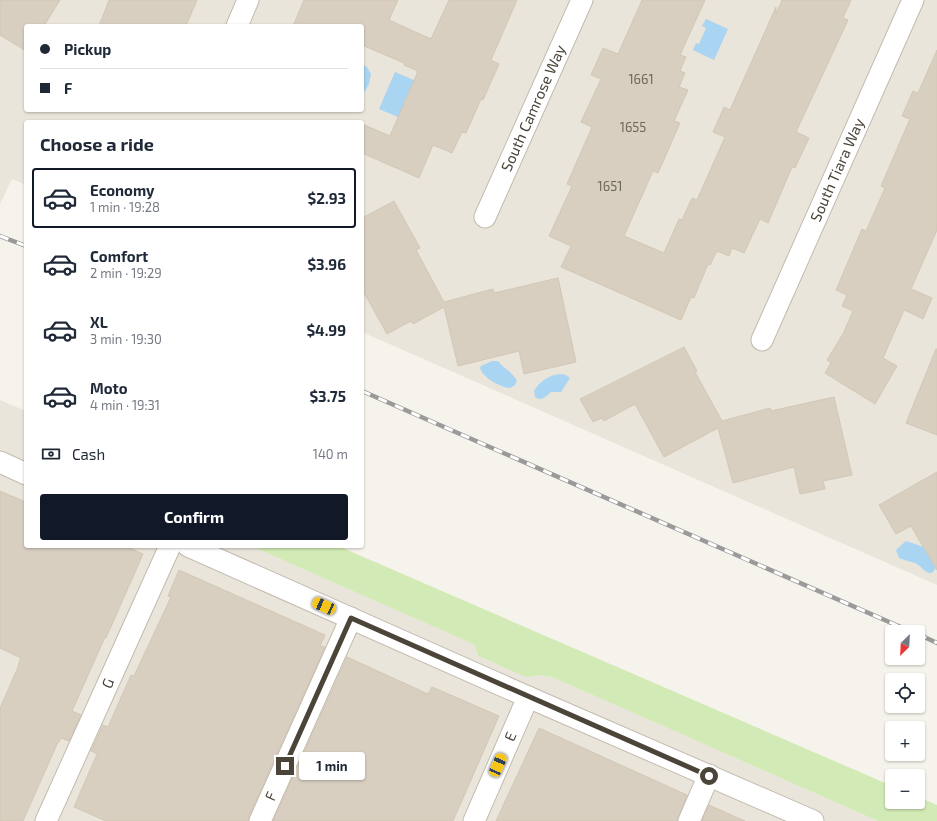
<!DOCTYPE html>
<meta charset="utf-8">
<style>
:root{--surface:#fff;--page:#f6f6f7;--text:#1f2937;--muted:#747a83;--line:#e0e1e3;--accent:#111827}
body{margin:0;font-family:"Exo 2",sans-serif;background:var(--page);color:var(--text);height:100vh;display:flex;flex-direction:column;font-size:15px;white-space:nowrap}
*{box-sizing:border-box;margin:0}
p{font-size:13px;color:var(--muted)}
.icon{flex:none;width:22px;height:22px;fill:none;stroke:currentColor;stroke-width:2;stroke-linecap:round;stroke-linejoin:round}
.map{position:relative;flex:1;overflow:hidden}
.sheet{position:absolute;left:24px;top:120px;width:340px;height:428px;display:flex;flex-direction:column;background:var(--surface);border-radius:4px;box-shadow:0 1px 3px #0004}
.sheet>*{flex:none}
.guide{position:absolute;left:24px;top:24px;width:340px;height:88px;border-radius:4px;box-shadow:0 1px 3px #0004;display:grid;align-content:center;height:88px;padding:0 16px;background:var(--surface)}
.needle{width:26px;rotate:204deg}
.tools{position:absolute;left:885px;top:625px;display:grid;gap:8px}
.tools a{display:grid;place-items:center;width:40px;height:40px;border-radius:4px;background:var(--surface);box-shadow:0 1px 3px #0004;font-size:20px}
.end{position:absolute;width:18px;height:18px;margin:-9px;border:5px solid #4b4439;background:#fff;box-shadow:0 0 0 2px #fff}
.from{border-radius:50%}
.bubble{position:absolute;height:28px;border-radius:4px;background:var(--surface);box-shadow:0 1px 3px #0004;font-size:13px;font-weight:700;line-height:28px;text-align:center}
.car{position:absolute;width:12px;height:24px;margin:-12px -6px;border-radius:5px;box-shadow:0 0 3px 1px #0007;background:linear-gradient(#f5c518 24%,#345 0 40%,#f5c518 0 76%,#345 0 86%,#f5c518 0)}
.guide b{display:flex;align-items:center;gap:14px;height:38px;font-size:15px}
.guide b+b{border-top:1px solid var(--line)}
.guide i{width:10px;height:10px;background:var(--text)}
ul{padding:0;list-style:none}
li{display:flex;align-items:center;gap:12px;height:60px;margin:0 8px 6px;padding:0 8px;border:2px solid transparent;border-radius:4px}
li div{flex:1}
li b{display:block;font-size:15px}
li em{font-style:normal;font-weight:700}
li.on{border-color:var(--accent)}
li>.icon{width:36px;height:36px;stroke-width:1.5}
h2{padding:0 16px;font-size:18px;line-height:48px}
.pay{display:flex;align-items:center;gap:10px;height:44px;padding:0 16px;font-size:15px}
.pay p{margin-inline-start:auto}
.action{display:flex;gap:8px;margin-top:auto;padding:8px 16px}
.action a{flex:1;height:46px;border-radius:4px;background:var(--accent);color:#fff;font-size:16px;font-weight:700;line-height:46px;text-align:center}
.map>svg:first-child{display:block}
.residential{fill:#eae5da;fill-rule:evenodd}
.green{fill:#d2eab5}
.water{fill:#a9d4f2}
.building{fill:#d8cfc1;stroke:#d3c7b4}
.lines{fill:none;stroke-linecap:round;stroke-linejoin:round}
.minor-casing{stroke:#c2bbae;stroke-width:23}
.minor{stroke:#fff;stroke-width:21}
.rail-casing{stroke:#9a9a9a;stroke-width:4.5}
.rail{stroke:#fff;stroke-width:3;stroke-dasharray:9;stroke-linecap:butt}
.route{stroke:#4b4439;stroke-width:5}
.labels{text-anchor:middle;stroke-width:3.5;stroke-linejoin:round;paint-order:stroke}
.number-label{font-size:13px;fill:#6e675b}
.street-label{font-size:15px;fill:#4b4439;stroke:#fff}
</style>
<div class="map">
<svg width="937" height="821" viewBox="0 0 937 821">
<rect width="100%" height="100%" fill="#f6f3ec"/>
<g class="residential">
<path d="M0,0H937V585L362,332V122H26V185L12,179L0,204ZM26,26H362V110H26Z"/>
<polygon points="0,400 26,411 26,546 251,546 475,645 478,656 526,677 539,675 552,677 878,821 0,821"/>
</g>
<polygon class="green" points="251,546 338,546 892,786 892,802 918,802 918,797 937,805 937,821 878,821 552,677 539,675 526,677 478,656 475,645"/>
<g class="water">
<polygon points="706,19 728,29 714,60 693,50 696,43 699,44 706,28 702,26"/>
<polygon points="362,65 367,67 371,74 369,84 362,96"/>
<polygon points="395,72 414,80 398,117 379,109"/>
<path d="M492,361H498C503,368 514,373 517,381L515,385L510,388C500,387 483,378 480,368L481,366Z"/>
<path d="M560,374L566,375L570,378L561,392H551C546,396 542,402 535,397L534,391C539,382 549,375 560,374Z"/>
<path d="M906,541L924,547L936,568C934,570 934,572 931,573C926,574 922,567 917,564C911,561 905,561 899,558L896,550Z"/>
</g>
<g class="building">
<polygon points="0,0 60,0 44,26 26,26 26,51 0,35"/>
<polygon points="109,0 197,0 186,26 99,26"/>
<polygon points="304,0 398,0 389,20 431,39 449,0 517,0 491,60 499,64 483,100 481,99 466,133 462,132 452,153 433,145 419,178 362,153 362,124 390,136 418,71 404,65 404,63 362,45 362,26 293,26"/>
<polygon points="642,0 705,0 680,55 686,57 680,71 685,73 679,87 688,90 674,121 680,123 658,173 653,171 624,236 664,253 679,219 682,220 692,198 697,200 725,137 713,132 724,107 730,110 776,7 776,14 782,0 851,0 843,18 848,20 796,132 809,138 795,168 792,167 768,223 760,219 744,253 732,248 729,256 717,251 710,265 708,264 694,298 691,297 681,320 561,267 571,246 549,236 572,186 567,184 592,127 581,122 601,79 591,75 603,48 618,54"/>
<polygon points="937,50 937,230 911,289 932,298 923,319 904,310 883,358 897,366 875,404 825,373 831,363 827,360 843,334 853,311 842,306 847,295 836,290 862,229 866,231 885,188 881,186 910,119 902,116 913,91 918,93"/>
<polygon points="394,201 420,248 416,250 444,302 493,289 494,293 558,278 576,362 524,374 519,351 458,366 444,307 413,324 411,321 387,334 362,289 362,218"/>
<polygon points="684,347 697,371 695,372 722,421 770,408 771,411 834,397 852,475 823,481 825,489 800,494 794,467 733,483 718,428 664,457 635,404 604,421 602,418 593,422 580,399"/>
<polygon points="936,349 937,349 937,435 906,423"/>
<polygon points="937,472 937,570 911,526 896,534 879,505"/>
<polygon points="0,491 26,502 26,546 125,546 143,554 106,638 105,637 72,711 81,715 69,741 61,738 59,742 58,742 23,821 0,821 0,708 19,665 18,665 21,658 0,648"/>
<polygon points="179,570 325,635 320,646 325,647 249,816 248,821 106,821 74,807 97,754 91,751 103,725 108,727 131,675 134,676 171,597 168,596"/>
<polygon points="347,657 428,694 432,687 499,716 453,821 273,821"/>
<polygon points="539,728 687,795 677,821 496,821"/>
<polygon points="709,805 745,821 702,821"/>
</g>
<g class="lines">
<g class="minor-casing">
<g id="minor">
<polyline points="237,26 248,0"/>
<path id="s1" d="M485,217L582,0"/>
<path id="s2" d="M762,340L913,0"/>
<polyline points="0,462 26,474"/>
<polyline points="188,546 528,697 813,821"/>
<path id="s3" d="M46,821L170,546"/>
<path id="s4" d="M260,821L351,618"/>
<path id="s5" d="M474,821L528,697"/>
<polyline points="689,821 709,775"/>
</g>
</g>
<use href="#minor" class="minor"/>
<g class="rail-casing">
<g id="rail">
<polyline points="0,236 26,246"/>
<polyline points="362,391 912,632"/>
<polyline points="918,634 937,643"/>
</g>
</g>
<use href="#rail" class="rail"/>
</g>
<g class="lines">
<polyline class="route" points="285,766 351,618 709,776"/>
</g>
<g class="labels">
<g class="number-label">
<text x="641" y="84">1661</text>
<text x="633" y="132">1655</text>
<text x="610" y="191">1651</text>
</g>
<g class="street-label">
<text dy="5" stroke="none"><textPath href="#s1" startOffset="119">South Camrose Way</textPath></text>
<text dy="5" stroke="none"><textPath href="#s2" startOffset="186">South Tiara Way</textPath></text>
<text dy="5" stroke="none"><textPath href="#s3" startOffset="151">G</textPath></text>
<text dy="5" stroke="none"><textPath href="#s5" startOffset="92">E</textPath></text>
<text dy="5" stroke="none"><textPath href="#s4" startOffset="27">F</textPath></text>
</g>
</g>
</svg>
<div class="tools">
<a><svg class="needle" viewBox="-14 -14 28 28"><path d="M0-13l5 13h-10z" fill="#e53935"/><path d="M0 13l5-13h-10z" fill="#747a83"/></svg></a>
<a><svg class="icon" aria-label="locate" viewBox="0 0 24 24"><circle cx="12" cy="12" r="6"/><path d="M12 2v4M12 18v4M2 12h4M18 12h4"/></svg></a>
<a>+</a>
<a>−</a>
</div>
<i class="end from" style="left:709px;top:776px"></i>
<i class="end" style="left:285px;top:766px"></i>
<div class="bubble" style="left:299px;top:752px;width:66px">1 min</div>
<i class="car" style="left:324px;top:606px;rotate:294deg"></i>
<i class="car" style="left:498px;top:765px;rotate:24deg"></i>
<div class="guide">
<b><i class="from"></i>Pickup</b>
<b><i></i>F</b>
</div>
<section class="sheet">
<h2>Choose a ride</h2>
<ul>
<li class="on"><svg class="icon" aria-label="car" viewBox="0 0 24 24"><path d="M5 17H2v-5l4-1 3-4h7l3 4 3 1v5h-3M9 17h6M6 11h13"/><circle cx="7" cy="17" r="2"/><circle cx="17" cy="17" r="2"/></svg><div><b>Economy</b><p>1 min · 19:28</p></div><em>$2.93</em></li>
<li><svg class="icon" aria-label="car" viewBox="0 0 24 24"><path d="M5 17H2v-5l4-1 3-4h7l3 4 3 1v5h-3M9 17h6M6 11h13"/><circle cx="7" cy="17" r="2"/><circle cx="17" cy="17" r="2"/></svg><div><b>Comfort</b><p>2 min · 19:29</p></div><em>$3.96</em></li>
<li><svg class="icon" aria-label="car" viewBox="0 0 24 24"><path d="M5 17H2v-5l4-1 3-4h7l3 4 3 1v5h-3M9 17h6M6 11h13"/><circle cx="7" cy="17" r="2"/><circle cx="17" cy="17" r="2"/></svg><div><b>XL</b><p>3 min · 19:30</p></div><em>$4.99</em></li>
<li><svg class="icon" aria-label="car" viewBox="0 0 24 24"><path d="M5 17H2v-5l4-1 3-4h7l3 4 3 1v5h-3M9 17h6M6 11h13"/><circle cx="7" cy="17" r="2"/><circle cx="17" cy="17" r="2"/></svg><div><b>Moto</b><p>4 min · 19:31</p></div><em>$3.75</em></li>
</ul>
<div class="pay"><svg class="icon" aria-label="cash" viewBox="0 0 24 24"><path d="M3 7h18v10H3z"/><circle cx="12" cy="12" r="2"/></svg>Cash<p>140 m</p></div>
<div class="action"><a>Confirm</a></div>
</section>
</div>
